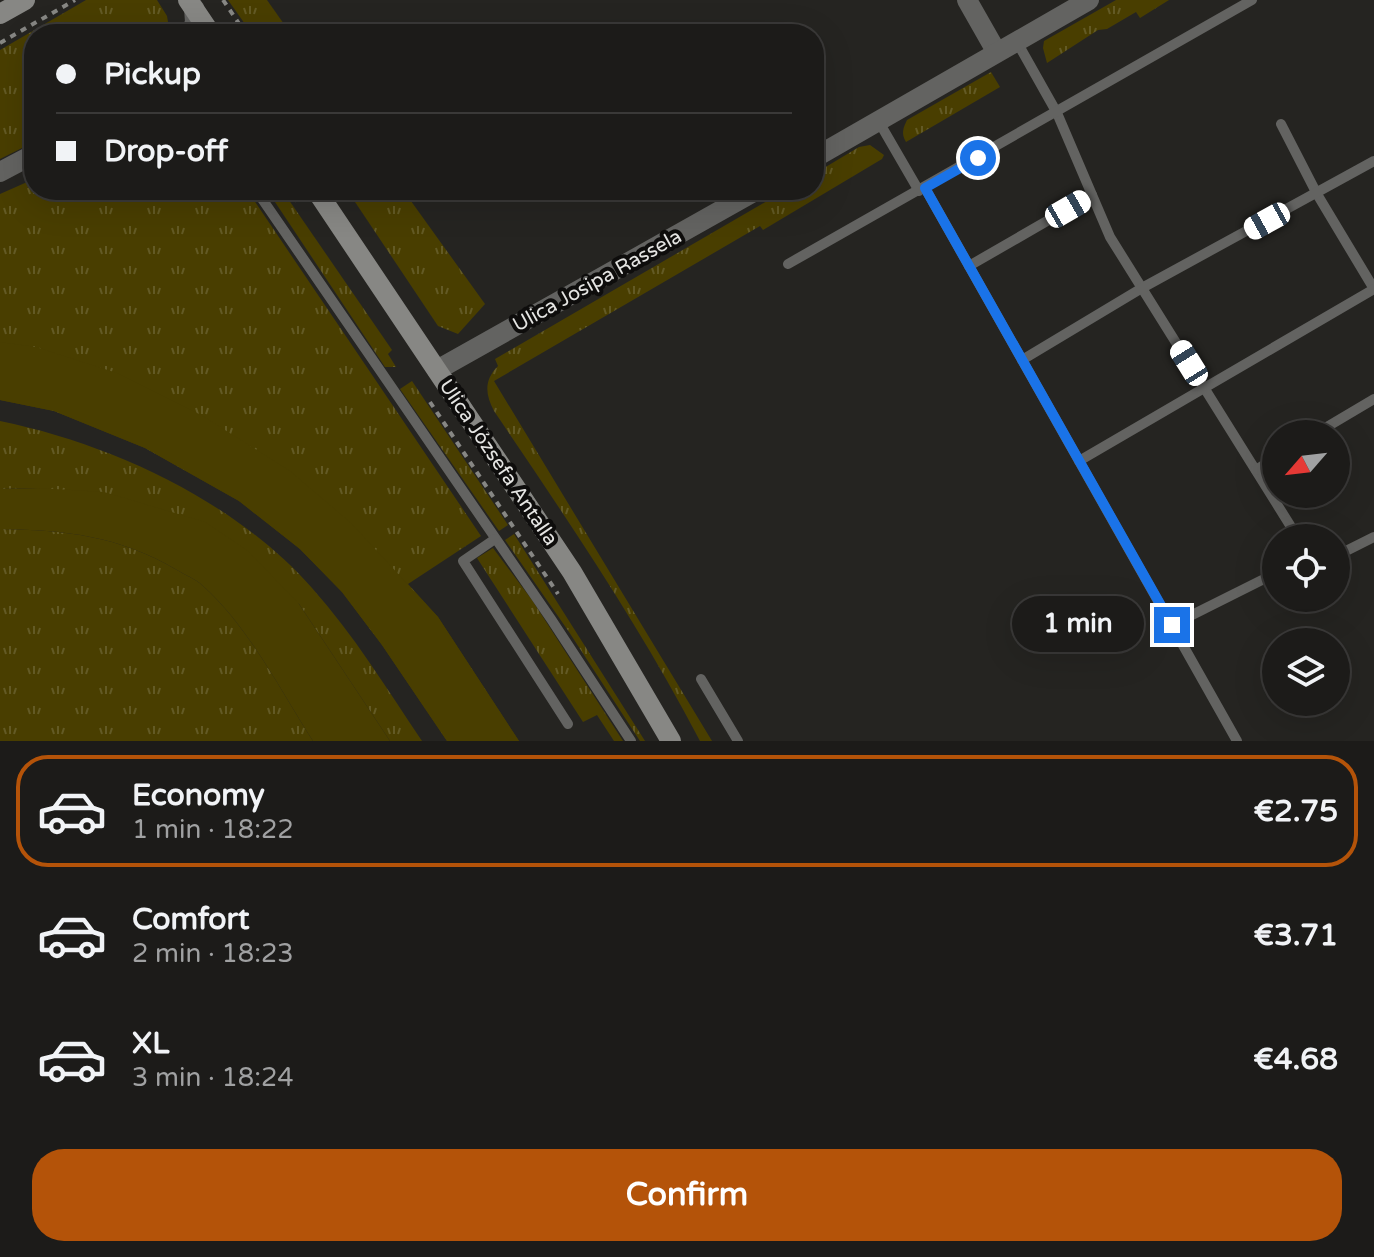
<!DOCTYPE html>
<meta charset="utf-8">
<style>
:root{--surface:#1c1b19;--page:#252422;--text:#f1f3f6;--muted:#a0a1a2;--line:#3a3938;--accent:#b45309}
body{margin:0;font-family:"Varela Round",sans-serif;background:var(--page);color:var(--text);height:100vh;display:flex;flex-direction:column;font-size:30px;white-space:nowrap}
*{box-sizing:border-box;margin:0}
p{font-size:26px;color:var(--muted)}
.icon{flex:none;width:44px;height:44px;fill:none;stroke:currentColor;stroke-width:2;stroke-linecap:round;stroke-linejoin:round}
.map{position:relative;height:741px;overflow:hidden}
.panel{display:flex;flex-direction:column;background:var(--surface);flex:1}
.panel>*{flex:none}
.top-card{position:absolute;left:24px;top:24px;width:800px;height:176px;border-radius:32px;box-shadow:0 8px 32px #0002,0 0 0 2px var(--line);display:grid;align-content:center;height:176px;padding:0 32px;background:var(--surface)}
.needle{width:52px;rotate:242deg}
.tools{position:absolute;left:1262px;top:420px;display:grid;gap:16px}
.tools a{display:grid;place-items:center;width:88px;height:88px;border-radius:50%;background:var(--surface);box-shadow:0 8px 32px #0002,0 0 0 2px var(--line);font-size:40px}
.end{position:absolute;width:36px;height:36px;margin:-18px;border:10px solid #1a73e8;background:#fff;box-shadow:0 0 0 4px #fff}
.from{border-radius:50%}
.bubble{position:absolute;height:56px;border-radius:28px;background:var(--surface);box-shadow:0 8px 32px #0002,0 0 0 2px var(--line);font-size:26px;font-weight:800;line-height:56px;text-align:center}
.car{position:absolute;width:24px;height:48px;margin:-24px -12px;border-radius:10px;box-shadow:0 0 6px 2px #0007;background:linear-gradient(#fff 24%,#345 0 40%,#fff 0 76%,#345 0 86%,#fff 0)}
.top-card b{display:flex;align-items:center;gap:28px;height:76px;font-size:30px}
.top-card b+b{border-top:2px solid var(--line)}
.top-card i{width:20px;height:20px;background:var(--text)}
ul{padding:14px 0 0;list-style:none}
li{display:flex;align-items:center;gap:24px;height:112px;margin:0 16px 12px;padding:0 16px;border:4px solid transparent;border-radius:32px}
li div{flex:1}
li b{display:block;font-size:30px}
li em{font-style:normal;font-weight:800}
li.current{border-color:var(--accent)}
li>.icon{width:72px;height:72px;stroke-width:1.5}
.action{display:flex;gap:16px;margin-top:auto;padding:16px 32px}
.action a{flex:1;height:92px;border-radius:32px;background:var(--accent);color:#fff;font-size:32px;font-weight:800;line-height:92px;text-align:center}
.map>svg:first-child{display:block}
.grass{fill:url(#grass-tufts)}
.pitch{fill:#493e00}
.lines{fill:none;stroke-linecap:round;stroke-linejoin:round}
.path{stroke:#878784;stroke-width:4;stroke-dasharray:6 6;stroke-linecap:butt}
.lane{stroke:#636361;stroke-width:10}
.street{stroke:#636361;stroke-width:20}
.secondary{stroke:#878784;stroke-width:20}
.route{stroke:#1a73e8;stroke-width:10}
.labels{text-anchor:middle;stroke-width:8;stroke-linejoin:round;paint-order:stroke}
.street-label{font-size:20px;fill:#e5e5e3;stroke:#0e0d0c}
</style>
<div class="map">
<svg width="1374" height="741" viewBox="0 0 1374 741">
<defs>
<pattern id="grass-tufts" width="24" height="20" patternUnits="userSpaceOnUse" patternTransform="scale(2)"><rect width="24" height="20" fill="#493e00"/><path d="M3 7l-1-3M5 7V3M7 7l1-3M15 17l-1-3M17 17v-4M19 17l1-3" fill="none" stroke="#635a25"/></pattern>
</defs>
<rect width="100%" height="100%" fill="#252421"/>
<g class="grass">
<polygon points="86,0 157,0 167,16 170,34 34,34 34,142 0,159 0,50"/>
<polygon points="228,0 267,0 291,34 252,34"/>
<polygon points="1116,0 1169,0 1140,18 1136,12 1107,29 1098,30 1047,63 1043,48 1044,41"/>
<path d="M991,72L1000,87L906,142C901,134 903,128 907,120Z"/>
<path d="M870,145L884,155L882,159L763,230L760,226L494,381L712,741H700C640,626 567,519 494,411C485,394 484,380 498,366L495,359L786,190H814V174L859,147Z"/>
<polygon points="34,179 34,190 247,190 481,536 408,584 438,617 519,741 447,741 382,645 342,592 300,549 239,501 145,448 54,411 0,400 0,194"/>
<polygon points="267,190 282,190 392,350 388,354 396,367 385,367"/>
<polygon points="347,190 403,190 485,304 458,334 438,326"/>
<polygon points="412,381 508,525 499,531 400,389"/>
<path d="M0,421C112,444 235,501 312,588C354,635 387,689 422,741H390L299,604L38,488L0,489Z"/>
<path d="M0,529C65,530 120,536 177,570C185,575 196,579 203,586C248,626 281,691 313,741H0Z"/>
<polygon points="514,534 645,741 640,741 569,632 505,540"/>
<polygon points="493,548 532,600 623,741 614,741 597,715 583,722 477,558"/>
</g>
<g class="pitch">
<polygon points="0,342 36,347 117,373 201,415 290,471 351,523 438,617 519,741 447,741 382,645 342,592 300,549 239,501 145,448 54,411 0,400"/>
<path d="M38,488L104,492L205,522L248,551L299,604L390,741H313C281,691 248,626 203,586C196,579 185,575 177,570C120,536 65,530 0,529V489Z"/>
</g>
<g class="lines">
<g class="path">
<polyline points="223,0 246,34"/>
<polyline points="0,43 75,0"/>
<polyline points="289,190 297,201"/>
<polyline points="430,402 558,594"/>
</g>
<g class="lane">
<polyline points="1017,42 1057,113 1110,237 1298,538"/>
<polyline points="879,122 919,191"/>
<polyline points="1281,124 1317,194 1374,289"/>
<polyline points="925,188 1237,741"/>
<polyline points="256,190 551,619 631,741"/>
<polyline points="788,264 1252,0"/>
<polyline points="969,266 1092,195"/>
<polyline points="1022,360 1142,288 1374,161"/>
<polyline points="1315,434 1374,399"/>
<polyline points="1079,461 1374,289"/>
<polyline points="1256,470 1276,457"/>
<polyline points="495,539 463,561 568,724"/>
<polyline points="1336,556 1374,537"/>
<polyline points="1172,625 1276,573"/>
<polyline points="701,679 738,741"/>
</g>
<g class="street">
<polyline points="967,0 996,51"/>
<polyline points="191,34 195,22 194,8"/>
<polyline points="814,158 1089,0"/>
<polyline points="0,172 34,154"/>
<polyline points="437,370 757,190"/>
</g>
<g class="secondary">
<polyline points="188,0 211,34"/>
<polyline points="0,14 25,0"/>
<polyline points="316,190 572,572 671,741"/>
</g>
</g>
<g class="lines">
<polyline class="route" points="978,158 925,188 1172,625"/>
</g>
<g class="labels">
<g class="street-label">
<text transform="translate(597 280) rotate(-29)" y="7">Ulica Josipa Rassela</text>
<text transform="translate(499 462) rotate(56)" y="7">Ulica Józsefa Antalla</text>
</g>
</g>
</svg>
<div class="tools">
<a><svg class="needle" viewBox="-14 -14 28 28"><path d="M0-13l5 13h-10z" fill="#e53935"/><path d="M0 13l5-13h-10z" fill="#a0a1a2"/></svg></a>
<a><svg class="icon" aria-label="locate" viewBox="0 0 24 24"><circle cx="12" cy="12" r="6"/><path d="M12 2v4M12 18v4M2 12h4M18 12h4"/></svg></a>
<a><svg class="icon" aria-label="layers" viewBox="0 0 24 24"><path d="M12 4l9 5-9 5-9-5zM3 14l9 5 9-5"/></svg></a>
</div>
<i class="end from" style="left:978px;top:158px"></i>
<i class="end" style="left:1172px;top:625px"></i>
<div class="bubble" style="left:1012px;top:596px;width:132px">1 min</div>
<i class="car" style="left:1068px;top:209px;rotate:60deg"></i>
<i class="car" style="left:1267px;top:221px;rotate:241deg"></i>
<i class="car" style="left:1189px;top:363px;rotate:328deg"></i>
<div class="top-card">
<b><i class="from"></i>Pickup</b>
<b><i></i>Drop-off</b>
</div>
</div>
<section class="panel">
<ul>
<li class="current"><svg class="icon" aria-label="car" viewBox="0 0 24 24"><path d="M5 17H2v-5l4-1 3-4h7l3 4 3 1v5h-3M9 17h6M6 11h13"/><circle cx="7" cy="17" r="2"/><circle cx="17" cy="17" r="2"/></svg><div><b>Economy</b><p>1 min · 18:22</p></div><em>€2.75</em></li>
<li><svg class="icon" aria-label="car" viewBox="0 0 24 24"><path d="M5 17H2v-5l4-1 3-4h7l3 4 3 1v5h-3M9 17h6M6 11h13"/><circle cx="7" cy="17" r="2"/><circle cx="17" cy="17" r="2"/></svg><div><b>Comfort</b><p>2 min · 18:23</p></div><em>€3.71</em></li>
<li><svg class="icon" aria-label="car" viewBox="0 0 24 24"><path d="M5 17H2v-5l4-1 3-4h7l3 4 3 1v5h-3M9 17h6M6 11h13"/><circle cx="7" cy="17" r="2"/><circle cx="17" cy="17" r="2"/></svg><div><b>XL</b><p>3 min · 18:24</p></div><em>€4.68</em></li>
</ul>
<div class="action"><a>Confirm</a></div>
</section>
